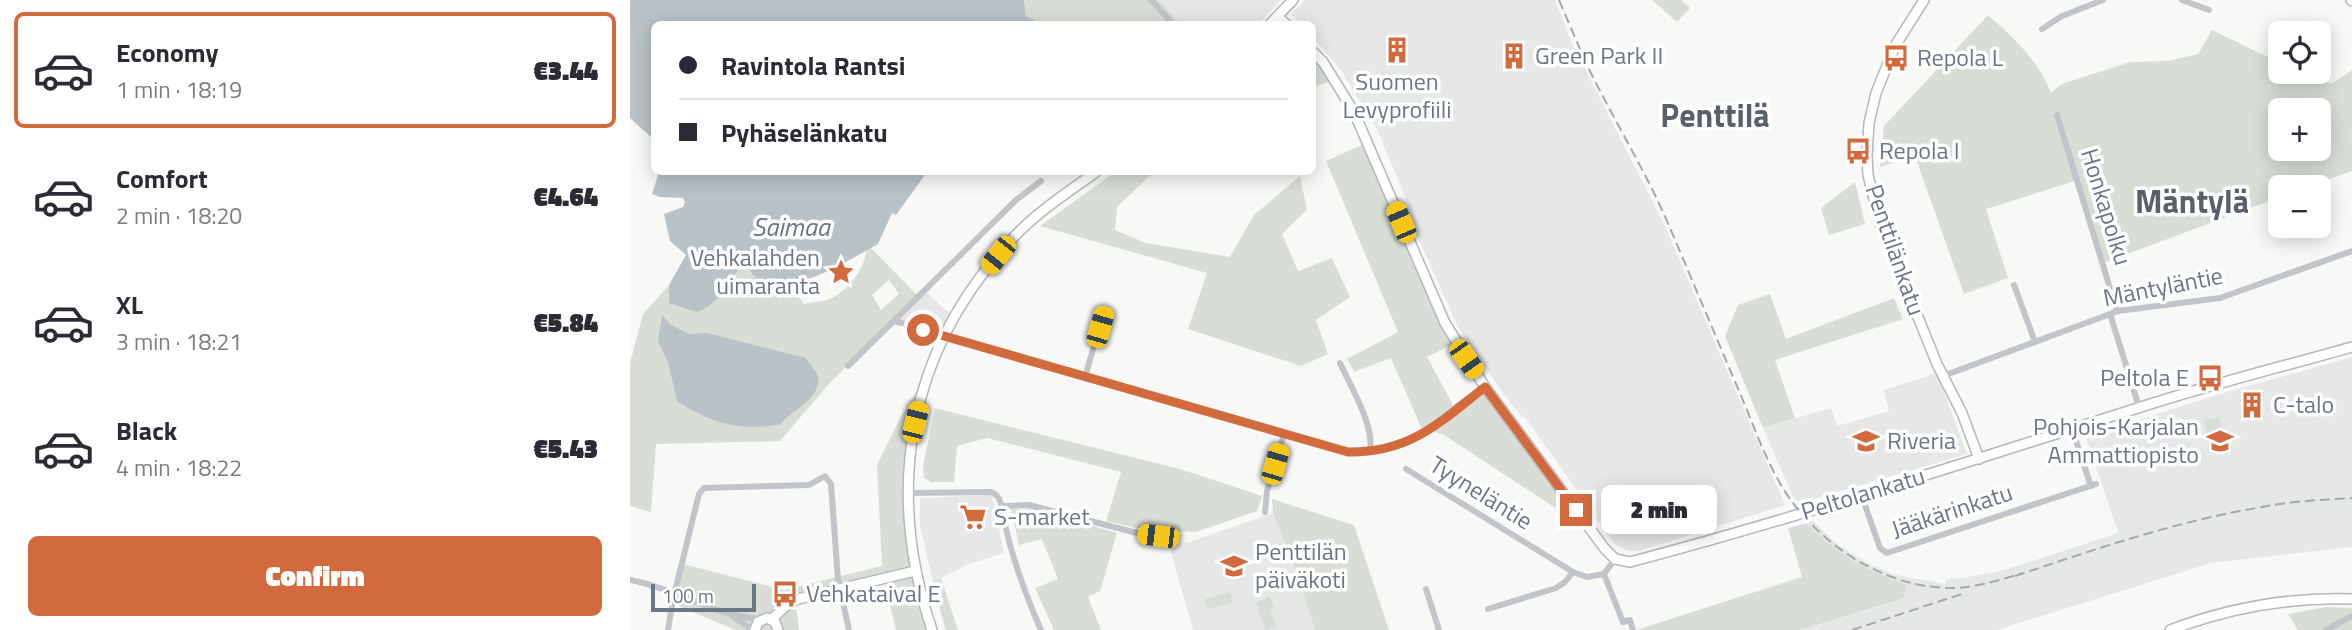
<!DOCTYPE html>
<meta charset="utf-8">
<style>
:root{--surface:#fff;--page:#f2f2f3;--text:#2b2b33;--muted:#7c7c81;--line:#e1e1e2;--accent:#d26a3d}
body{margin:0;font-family:"Titillium Web",sans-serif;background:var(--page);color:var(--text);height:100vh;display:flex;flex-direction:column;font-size:26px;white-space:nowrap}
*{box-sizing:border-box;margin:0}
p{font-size:23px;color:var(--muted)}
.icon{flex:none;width:38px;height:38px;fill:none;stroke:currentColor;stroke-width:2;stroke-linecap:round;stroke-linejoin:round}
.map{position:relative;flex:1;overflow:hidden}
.side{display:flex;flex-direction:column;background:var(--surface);width:630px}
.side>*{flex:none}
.banner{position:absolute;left:21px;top:21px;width:665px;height:154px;border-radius:10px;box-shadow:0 4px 18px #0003;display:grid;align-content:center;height:154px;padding:0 28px;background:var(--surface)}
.tools{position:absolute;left:1638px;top:21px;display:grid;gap:14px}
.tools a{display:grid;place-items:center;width:63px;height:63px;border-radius:10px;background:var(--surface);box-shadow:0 4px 18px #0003;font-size:35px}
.scale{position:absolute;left:21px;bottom:18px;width:105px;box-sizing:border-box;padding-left:7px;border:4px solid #6b7784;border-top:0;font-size:19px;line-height:24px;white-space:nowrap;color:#6b7784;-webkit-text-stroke:5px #fff;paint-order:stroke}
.end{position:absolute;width:32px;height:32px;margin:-16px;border:9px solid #d26a3d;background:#fff;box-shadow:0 0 0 4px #fff}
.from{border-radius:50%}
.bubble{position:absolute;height:49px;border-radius:10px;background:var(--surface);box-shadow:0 4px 18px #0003;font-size:23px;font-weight:800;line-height:49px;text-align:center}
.car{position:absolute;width:21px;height:42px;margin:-21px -10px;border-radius:9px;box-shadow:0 0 5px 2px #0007;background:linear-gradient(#f5c518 24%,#345 0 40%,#f5c518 0 76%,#345 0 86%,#f5c518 0)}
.banner b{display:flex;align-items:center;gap:24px;height:66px;font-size:26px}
.banner b+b{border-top:2px solid var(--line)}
.banner i{width:18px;height:18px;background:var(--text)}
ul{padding:12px 0 0;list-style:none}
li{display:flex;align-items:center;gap:21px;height:116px;margin:0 14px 10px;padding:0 14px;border:4px solid transparent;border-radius:10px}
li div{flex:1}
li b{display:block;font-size:26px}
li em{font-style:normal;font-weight:800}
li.active{border-color:var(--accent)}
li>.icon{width:63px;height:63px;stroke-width:1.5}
.button{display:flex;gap:14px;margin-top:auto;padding:14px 28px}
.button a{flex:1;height:80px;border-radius:10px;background:var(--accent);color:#fff;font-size:28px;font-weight:800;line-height:80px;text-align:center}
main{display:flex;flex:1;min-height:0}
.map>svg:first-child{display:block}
.built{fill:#e6e8e7}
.green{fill:#d8ddd6;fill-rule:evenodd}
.water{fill:#b9c2c7}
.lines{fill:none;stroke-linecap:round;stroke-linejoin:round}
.secondary-casing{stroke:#b3b8bc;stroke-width:12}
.street{stroke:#c1c4c8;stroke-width:6}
.secondary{stroke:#fff;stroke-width:9}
.rail{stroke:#a3a8ad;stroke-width:2;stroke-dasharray:10 5;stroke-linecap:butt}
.route{stroke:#d26a3d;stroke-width:9}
.labels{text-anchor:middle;stroke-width:7;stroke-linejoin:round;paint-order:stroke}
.poi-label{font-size:24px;fill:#6b7784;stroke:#fff;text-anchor:start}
.street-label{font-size:24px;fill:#6b7784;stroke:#fff}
.water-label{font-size:26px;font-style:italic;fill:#67777f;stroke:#fff}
.district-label{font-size:32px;font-weight:bold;fill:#58616a;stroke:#fff}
</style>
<main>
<section class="side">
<ul>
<li class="active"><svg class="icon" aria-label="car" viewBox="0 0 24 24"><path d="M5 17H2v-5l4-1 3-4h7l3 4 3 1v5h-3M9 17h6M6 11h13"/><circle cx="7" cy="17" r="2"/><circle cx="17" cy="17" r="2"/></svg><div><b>Economy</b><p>1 min · 18:19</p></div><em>€3.44</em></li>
<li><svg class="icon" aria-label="car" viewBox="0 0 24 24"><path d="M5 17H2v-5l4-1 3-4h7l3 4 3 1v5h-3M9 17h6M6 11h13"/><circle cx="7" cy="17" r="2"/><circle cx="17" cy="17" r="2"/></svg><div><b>Comfort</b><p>2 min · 18:20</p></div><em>€4.64</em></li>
<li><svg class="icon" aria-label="car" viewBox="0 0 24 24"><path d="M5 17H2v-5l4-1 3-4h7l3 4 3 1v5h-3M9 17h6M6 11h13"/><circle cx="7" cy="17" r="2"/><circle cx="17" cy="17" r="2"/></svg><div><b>XL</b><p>3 min · 18:21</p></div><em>€5.84</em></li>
<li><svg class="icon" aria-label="car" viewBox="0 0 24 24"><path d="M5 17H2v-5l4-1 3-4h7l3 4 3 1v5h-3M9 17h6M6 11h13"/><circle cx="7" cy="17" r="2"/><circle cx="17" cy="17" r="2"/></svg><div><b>Black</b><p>4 min · 18:22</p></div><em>€5.43</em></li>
</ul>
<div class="button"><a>Confirm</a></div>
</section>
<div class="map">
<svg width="1722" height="630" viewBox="0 0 1722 630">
<rect width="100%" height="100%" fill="#f8f9f7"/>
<g class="built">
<polygon points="529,0 651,0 629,24 551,24"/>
<polygon points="675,0 925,0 943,45 1035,226 1155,505 1009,551 998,551 984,543 895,417 892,417 873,393 828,327 781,222 778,204 748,131 710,69 683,37 682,24 671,24 661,14"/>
<polygon points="295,291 320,314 310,334 265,321"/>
<polygon points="1722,357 1722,547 1581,563 1367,630 1172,630 1274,598 1275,585 1239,571 1205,550 1177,523 1183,521 1208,545 1241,565 1267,575 1315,584 1316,579 1332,578 1367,572 1412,558 1488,533 1456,437 1586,395"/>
<polygon points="1307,373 1337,454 1170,503 1163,497 1133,428 1201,408 1207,426 1259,411 1254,390"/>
<polygon points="362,495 374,553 339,564 303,582 290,526 290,498"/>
<polygon points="643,513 669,579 685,630 563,630 541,553 541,544 556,543"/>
</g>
<g class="green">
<polygon points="394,0 529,0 551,24 413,24 396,16"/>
<polygon points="1022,0 1051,0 1060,8 1047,22"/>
<path d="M1358,15C1384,38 1408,60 1421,93L1432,84L1500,62L1538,61L1568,54L1582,30L1650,63V72H1668L1701,84L1722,70V171L1678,187H1650V197L1476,262L1467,250L1445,181L1356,209L1378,278L1334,294L1285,156L1250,167L1254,126ZM1650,110H1689V149H1650Z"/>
<polygon points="682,58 701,81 683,87"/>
<polygon points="734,144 821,345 797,357 823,405 849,387 950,524 814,435 791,427 761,358 724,372 717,359 768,332 696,161"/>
<polygon points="485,172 524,172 487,207 485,230 516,243 600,257 624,215 670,176 677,210 652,234 668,271 702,258 720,297 686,320 698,354 671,366 558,329 577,273 410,226"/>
<polygon points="1225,182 1235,224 1199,235 1191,208"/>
<path d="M97,217L138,290L168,295L174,304C181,302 189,302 196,300C215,295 236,269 236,249L240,247L288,296L198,385L150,441L26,444L21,512L0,506V363L13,314L39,285V301ZM259,280L269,294L251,310L242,295Z"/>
<polygon points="1140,294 1156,339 1264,298 1273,319 1145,360 1165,418 1133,428 1095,336 1108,305"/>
<path d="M288,389C282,418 274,446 274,475C272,528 281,580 297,630H266L255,584L166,606L169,630H105L42,603L53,564L154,590L252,566L247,465L271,416Z"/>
<polygon points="305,408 550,469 632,496 627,511 566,532 515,530 476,521 491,472 357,438 327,446 324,482 301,482 294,478 293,466"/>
<polygon points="1589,417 1594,431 1579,436 1574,421"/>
<polygon points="642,499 724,525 759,630 685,630 669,579 643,513"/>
<polygon points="381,509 405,509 487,533 470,591 458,597 471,630 424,630 405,588 428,579 412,539 389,545"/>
<path d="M1177,523C1209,556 1234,569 1276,585L1274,598L1171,630H1006L1172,577L1158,528Z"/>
<polygon points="311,578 328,630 316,630 314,625 303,582"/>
<polygon points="600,592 603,602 578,609 575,599"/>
<polygon points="640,597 644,608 640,609 646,627 635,630 626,602"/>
<polygon points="1696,607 1722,608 1722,630 1668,630 1658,614"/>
</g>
<g class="water">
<polygon points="0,0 394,0 396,16 413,24 24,24 24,147 22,138 0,118"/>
<path d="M29,172H297L266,215L262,213L248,244L207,267L184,277L164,283L134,285L123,275L114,259C101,281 92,302 67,312L39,303V285L56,255L40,241L34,214L53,207L55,202L53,198L30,197L22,194Z"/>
<path d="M32,315L41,325L59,334L77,333L176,358C179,364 187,371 188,377C192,398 161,410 151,424C110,432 80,423 47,401L38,362L28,341Z"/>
</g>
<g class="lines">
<g class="secondary-casing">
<g id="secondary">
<polyline points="1294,0 1265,46 1246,93 1239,123 1237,156 1238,175 1250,223 1307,364 1332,413 1349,459"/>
<polyline points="1721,0 1722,1"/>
<polyline points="648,17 656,24"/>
<polyline points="640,24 663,0"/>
<path d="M682,51L693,62L724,112L815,323L855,387L975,549L985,559L1000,562C1171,517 1339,461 1508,408C1578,385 1651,367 1722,347"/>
<polyline points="142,619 159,603 168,599 285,571"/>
<polyline points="125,630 128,622 137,618 145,622 148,630"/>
<path d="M302,630C254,487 278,349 383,238C407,212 438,192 466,172"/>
<path d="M1540,630C1598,608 1660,597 1722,599"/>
</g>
</g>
<g class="street">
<polyline points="521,0 543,24"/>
<polyline points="1552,0 1579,10"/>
<polyline points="1412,29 1432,16 1473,0"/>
<polyline points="1427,115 1487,311"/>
<polyline points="1384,285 1405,342"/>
<polyline points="1480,314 1509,407"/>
<path d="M265,321L718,452C780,454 809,422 855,387"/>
<path d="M710,363C721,387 745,426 740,452"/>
<polyline points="218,366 386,200 411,181"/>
<polyline points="1313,376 1488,311 1590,298 1722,251"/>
<polyline points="455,377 474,311"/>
<polyline points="1442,429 1461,486"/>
<polyline points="776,469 943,572"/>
<path d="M278,493L361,492C371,496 371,504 373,514C380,554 395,593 411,630"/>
<polyline points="1231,494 1250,548 1257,553 1466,484"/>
<polyline points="372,506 399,505 507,533 547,536"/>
<polyline points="635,512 637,491 654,434"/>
<polyline points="985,559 974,574 993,622"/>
<path d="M0,580C45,588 88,618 131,619"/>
<polyline points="796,589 809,630"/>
<polyline points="858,609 926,588 935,582 943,572 957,577 974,574"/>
<polyline points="104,617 123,630"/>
<polyline points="993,622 1000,620 1003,630"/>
<polyline points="38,630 43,599 69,494 74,488 179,485 195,476 201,484 208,580 219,630"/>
<polyline points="1696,630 1722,616"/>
</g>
<use href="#secondary" class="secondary"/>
<g class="rail">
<path d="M929,0C938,21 947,42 956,63C983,119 1016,171 1040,228C1062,280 1084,332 1106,384C1123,422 1136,465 1160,499C1196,549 1258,588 1321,588C1345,588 1370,580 1393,573"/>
<path d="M1385,576C1466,549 1547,521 1632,507C1661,501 1692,500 1722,498"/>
<polyline points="1222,630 1335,593"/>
</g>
</g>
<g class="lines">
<path class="route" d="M293,330L718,452C780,453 809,423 855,387L946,510"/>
</g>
<defs>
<g id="building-bare" transform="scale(2.1)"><path d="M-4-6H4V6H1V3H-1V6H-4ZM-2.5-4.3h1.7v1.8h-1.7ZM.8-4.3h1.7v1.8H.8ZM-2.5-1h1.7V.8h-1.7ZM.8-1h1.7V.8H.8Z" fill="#d26a3d" stroke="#fff" stroke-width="2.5" paint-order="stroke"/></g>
<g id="bus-bare" transform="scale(2.1)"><path d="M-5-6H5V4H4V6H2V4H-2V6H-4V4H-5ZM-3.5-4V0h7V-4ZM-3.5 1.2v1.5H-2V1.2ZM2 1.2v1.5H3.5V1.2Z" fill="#d26a3d" stroke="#fff" stroke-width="2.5" paint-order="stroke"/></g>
<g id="sight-bare" transform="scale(2.1)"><path d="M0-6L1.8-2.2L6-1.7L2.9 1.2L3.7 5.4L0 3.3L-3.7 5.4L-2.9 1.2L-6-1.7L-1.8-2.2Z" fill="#d26a3d" stroke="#fff" stroke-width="2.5" paint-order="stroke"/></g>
<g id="school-bare" transform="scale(2.1)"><path d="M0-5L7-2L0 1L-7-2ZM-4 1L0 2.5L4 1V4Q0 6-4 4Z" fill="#d26a3d" stroke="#fff" stroke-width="2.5" paint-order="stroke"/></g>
<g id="supermarket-bare" transform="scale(2.1)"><path d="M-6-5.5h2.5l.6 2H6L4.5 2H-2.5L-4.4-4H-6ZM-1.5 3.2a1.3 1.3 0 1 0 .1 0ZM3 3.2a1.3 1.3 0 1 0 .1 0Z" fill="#d26a3d" stroke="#fff" stroke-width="2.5" paint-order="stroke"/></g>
</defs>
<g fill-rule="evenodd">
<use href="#building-bare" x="767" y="50"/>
<use href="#building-bare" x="884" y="56"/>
<use href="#bus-bare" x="1266" y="58"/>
<use href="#bus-bare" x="1228" y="151"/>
<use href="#sight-bare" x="211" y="272"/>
<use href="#bus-bare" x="1580" y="378"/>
<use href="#building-bare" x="1622" y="405"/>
<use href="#school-bare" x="1236" y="441"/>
<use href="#school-bare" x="1590" y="441"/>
<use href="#supermarket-bare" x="343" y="517"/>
<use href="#school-bare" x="604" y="566"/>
<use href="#bus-bare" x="155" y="594"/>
</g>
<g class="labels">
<g class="poi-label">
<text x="905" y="64">Green Park II</text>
<text x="1287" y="66">Repola L</text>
<text x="767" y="90" text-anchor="middle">Suomen<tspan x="767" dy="28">Levyprofiili</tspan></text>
<text x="1249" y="159">Repola I</text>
<text x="190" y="266" text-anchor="end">Vehkalahden<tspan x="190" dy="28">uimaranta</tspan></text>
<text x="1559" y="386" text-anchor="end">Peltola E</text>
<text x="1643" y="413">C-talo</text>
<text x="1569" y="435" text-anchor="end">Pohjois-Karjalan<tspan x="1569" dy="28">Ammattiopisto</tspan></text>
<text x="1257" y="449">Riveria</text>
<text x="364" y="525">S-market</text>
<text x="625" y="560">Penttilän<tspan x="625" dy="28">päiväkoti</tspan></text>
<text x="176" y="602">Vehkataival E</text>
</g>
<g class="street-label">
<text transform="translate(1476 207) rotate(73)" y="8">Honkapolku</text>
<text transform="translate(1265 250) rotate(71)" y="8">Penttilänkatu</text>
<text transform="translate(1533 287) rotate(-11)" y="8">Mäntyläntie</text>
<text transform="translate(851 493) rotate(32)" y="8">Tyyneläntie</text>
<text transform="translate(1233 494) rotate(-17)" y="8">Peltolankatu</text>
<text transform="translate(1322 511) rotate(-18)" y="8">Jääkärinkatu</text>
</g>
<g class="water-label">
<text x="161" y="236">Saimaa</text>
</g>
<g class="district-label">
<text x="1085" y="127">Penttilä</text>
<text x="1562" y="213">Mäntylä</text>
</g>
</g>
</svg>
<div class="tools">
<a><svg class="icon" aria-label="locate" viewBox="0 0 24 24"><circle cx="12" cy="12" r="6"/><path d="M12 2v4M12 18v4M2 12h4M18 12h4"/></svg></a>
<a>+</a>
<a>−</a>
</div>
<div class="scale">100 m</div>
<i class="end from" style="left:293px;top:330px"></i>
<i class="end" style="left:946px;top:510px"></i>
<div class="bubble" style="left:971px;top:485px;width:116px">2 min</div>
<i class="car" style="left:771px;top:222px;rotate:337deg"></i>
<i class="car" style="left:368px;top:255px;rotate:219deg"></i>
<i class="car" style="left:470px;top:327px;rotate:16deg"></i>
<i class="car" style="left:836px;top:359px;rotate:145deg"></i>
<i class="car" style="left:285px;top:422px;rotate:14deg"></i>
<i class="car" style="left:645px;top:464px;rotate:16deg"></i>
<i class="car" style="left:528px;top:536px;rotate:277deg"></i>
<div class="banner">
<b><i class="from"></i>Ravintola Rantsi</b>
<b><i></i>Pyhäselänkatu</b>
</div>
</div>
</main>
